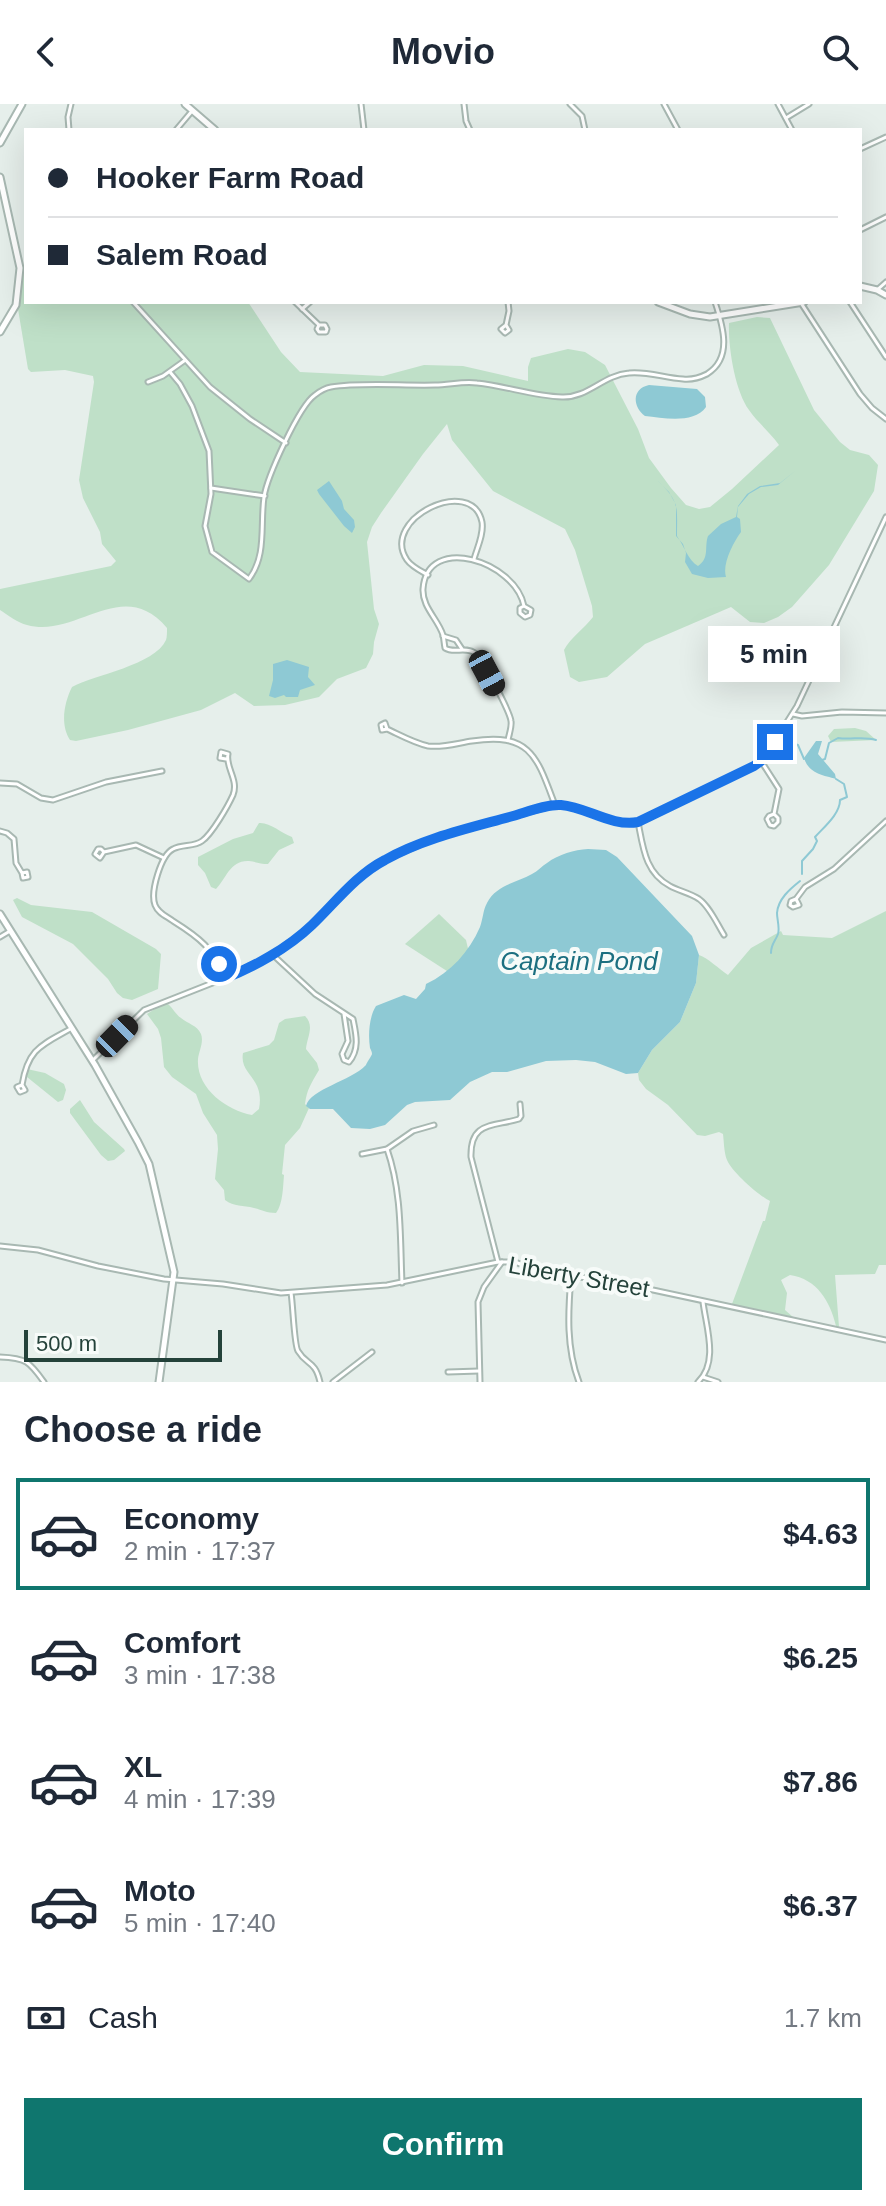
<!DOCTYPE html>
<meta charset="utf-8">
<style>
:root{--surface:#fff;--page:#f6f6f7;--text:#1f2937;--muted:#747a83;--line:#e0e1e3;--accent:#0f766e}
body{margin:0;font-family:Arial,sans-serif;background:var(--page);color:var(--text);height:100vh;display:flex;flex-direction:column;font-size:30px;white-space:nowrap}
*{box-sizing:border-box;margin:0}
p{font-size:26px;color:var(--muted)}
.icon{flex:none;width:44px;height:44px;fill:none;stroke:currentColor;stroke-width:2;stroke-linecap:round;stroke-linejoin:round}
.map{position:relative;height:1278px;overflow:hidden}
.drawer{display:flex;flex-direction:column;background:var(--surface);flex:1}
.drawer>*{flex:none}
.banner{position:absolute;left:24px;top:24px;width:838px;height:176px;border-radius:0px;box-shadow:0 8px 32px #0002;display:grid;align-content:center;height:176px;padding:0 24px;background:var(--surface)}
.scale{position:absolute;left:24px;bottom:20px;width:198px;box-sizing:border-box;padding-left:8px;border:4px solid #24423a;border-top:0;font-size:22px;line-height:28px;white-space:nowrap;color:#24423a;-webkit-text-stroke:6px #f7fbf9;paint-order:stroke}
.end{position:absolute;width:36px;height:36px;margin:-18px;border:10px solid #1a73e8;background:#fff;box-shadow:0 0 0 4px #fff}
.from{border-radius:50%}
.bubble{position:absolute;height:56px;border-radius:0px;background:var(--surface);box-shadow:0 8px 32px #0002;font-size:26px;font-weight:700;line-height:56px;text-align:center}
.car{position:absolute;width:24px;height:48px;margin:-24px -12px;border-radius:10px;box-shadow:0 0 6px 2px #0007;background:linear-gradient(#222 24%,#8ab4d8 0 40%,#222 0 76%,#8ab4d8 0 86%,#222 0)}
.banner b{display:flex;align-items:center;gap:28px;height:76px;font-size:30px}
.banner b+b{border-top:2px solid var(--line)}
.banner i{width:20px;height:20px;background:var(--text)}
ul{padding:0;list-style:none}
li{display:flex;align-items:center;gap:24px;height:112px;margin:0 16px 12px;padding:0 8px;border:4px solid transparent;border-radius:0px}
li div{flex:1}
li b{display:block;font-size:30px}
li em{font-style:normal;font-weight:700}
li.active{border-color:var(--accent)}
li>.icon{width:72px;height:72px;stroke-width:1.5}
h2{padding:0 24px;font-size:36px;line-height:96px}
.pay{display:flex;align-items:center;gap:20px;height:88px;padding:0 24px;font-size:30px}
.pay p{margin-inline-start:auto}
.cta{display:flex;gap:16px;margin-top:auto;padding:16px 24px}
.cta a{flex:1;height:92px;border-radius:0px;background:var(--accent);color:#fff;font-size:32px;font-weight:700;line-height:92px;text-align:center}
header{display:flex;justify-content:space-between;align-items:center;height:104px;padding:0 24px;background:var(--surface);font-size:36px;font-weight:700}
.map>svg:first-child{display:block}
.green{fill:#bfe0c8}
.water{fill:#8ec9d4}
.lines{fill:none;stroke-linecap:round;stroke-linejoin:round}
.stream{stroke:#8ec9d4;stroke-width:2}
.minor-casing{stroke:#a8b8b2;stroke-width:7}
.tertiary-casing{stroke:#a8b8b2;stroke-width:9}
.minor{stroke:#fff;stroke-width:3}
.tertiary{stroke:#fff;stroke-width:5}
.route{stroke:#1a73e8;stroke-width:10}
.labels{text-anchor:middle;stroke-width:8;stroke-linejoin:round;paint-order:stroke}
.street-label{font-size:24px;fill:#24423a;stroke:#f7fbf9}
.water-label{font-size:26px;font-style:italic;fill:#1c6f80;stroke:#f7fbf9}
</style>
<header><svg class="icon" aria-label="back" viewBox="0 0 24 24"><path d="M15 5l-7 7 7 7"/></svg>Movio<svg class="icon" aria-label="search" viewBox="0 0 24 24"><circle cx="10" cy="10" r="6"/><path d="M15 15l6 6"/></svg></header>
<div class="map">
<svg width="886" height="1278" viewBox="0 0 886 1278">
<rect width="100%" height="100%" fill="#e6efeb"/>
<g class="green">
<path d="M26,149V198H248L281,248L300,268L383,272L424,261L463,262L528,277V263L531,254L568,245L585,248L605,261L638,325L649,354L671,384L686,401L699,405L710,403L732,385L779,341C770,328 758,319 749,306C735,287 728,243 729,219L757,213L770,214L814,306L840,338L850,346L869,351L878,361L874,387L829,461L792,503L778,513L764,519L750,518L731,503L645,540L607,573L579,578L570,573L564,546C570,534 584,525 593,513L592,502L575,446L565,425L493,387L452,336L447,320L423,350L381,409L372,423L367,438L374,505L379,520L374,538L373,550L366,564L337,575L319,593L285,601L254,602L235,589L201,606L128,626L76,637L70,636C60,621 64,599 72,583C94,571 155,561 166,536C167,533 167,528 167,524C122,471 77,535 27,521C18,519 8,511 0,506V485L111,462L116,457L102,440L100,428L83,394L79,376L94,278L93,272L65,266L31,268L28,265L18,205Z"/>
<polygon points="855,624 866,627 876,636 831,638 828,632 834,625"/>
<path d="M259,719C270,718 281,729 292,733L294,739L279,746L268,760C261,760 256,758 249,757C230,756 226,775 216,785L211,783L205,769L198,761V753L233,735L253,729Z"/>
<polygon points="17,794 31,801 92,808 156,845 161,850 158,885 132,896 123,894 117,889 108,875 73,840 22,813 13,796"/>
<path d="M886,807V1161H879L875,1170L835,1171L839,1223L836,1222C830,1197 817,1175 790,1171L781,1176L787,1189L785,1206L793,1213L732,1200L763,1117H765L770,1097C759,1092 732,1068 727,1056C724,1049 724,1038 723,1030L719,1028L705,1032L697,1031L668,1001L646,985L639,976L638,969L652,946L680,918L696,879L699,851C708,854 719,865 728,871L751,844L781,827L783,831L832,834Z"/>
<polygon points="439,810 466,836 469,849 450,869 405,840"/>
<path d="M168,900C173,904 176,911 181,914C188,920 197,921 201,930C204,938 199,947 198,955C196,984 226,1006 252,1011L259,1005C265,973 239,971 243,949L269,941L274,936L279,919L285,915L305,912C315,922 307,933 306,945L317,959L319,966C311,980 307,985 305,1000L309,1004L300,1024L285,1041L282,1070L284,1071C283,1082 283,1100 276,1109C266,1109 263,1106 254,1104C243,1101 234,1103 225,1096L224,1086L215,1075L218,1045L217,1031L203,1009L196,990L172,973L164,963L161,934L158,925L147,910L161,901Z"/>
<polygon points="27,965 45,969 64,980 66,986 63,996 58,998 27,973 24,970"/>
<polygon points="80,996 94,1018 124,1045 125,1047 114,1056 108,1057 101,1051 70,1009 70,1005"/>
</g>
<g class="water">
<path d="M649,281L697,285L705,293L706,303C694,320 664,314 645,312C633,303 631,285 649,281Z"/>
<path d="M795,367L778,381L761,383L749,390L738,403L737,413L740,415L741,428C733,439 722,460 726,473L708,474L692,470L685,458L686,449L683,440L676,432V401L669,388L657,376C680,398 677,402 677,432C684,442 688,456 698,462C710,454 704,443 708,432L721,420L736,413L738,402L747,390L760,382L780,379Z"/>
<polygon points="329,377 342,397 344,405 354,416 355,423 352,429 344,422 319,390 317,386"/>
<polygon points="287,556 309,563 308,573 315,581 300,586 298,593 286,593 284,591 275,594 269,592 273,576 273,560"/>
<path d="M816,637H822L818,650L835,670L836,675C823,671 809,670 804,654Z"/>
<path d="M588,745L606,746L617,753L692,832L699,851L696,879L680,918L652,946L638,969L626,970L595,958L576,956L546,957L507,968H492L470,978L450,996L415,998L407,1001L385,1021L370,1025L351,1024L333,1005H310L306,1002C310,985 351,977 366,961C366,960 372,951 372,950C372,948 371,946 370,944C368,931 369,913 376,902L404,891L416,895L425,885L426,880C451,868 469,848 480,823C483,815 483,806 487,799C496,781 516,779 532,770C538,767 542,762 547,759C559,750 574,746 588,745Z"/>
</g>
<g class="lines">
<g class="stream">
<polyline points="783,628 792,639 798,641 804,655"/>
<path d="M822,656L825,655L829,639L838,634C851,636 864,632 876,636"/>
<path d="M802,770V757L813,745L817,737L815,733C824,723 840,710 840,696L847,693L844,680L836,675"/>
<path d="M771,849C771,840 775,838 778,830C780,824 777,816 777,809C778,795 790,785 800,777"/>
</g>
<g class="minor-casing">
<g id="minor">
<polyline points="361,0 364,26"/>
<polyline points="464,0 466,17 470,26"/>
<polyline points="570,0 582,12 585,26"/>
<polyline points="664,0 678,26"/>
<polyline points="778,0 792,26"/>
<polyline points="786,14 809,0"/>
<polyline points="69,26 68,13 71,0"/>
<polyline points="176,26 192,7"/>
<polyline points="860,45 886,33"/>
<polyline points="860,126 886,113"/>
<polyline points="877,186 886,178"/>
<polyline points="133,198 210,283 250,315 286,339"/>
<polyline points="295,198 319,221 325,221 327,225 326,228 319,228 317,225 319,221"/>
<polyline points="850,198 886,253"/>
<polyline points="801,199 860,290 872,304 886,315"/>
<polyline points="302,205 310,198"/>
<polyline points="506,221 509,226 505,229 501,225 506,221 509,207 508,198"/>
<path d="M170,268L180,280L192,302L209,347L211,390L205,422L212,448L249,475C267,451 260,422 264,393C267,373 299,302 315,291C320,287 325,284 331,283C361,278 404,282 435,281C449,281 463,277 477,279C506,282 533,292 562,293C588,294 603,271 629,269C647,267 665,274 683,275C692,276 699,274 707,270C733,254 723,222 715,198"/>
<polyline points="148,278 163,272 184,257"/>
<polyline points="211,384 265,392"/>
<path d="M428,471C421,467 412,463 407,456C379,415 472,370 482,418C484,430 477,444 474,455"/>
<polyline points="443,532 456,536 462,545"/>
<polyline points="793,610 802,612 842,608 886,609"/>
<path d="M387,625L382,626L381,621L385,619L387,625C400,631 414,639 428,642C443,644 458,639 472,637C531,628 537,653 555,701"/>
<path d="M508,636C509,630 512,623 511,617C510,608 482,554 475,549C465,542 454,550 445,544C444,539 444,535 443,531C438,515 422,503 423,485C427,429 515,457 524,502L520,504V509L525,513L530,511L531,506L524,502"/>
<polyline points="761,657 779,685 774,710 769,712 767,715 770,721 774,722 778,718 778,714 774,710"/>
<polyline points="0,679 17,680 41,694 53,696 106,678 162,667"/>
<path d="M638,718C643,743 645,769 670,782C679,787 690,789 699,795C710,803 717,820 724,831"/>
<polyline points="0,727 7,729 14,735 16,759 22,769 27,768 28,773 23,774 22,769"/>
<polyline points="104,748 100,754 95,750 98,745 101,745 104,748 136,741 164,754"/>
<polyline points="796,795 799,801 793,803 790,801 791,797 796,795 805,783 834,765 886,717"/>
<polyline points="0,833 10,827"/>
<path d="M272,850L315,890L353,915C356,930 360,945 349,958L344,956L342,950L348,937L344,910"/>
<path d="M223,875C217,846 197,832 173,817C166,812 158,809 155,801C150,788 161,751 173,745C182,740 194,743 202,737C212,730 228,702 233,691C239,676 225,663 228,650L221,648L220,654L226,655"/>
<path d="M93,956L144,906L248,865L266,855L309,824L352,780L382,757L438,733L555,701C583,702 610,723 638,718L754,662L768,648L797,602L886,413"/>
<path d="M22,981L25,986L20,988L17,983L22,981C28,944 42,941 72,924"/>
<path d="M387,1045C402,1088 400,1133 402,1179"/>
<polyline points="362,1050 387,1045 413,1027 434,1021"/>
<polyline points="0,1142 38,1146 98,1162 164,1175 223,1180 281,1189 387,1181 498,1158 515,1158 548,1171 591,1174 625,1180 886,1236"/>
<path d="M498,1158L471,1053C470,1017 493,1023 519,1015L521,1012L520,1000"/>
<path d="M571,1172C568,1208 566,1244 579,1278"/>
<path d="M291,1189C293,1200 294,1241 298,1247C307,1262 315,1256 320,1278"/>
<path d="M0,1253C26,1254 29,1257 44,1278"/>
<polyline points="448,1268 479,1267"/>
<polyline points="703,1273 718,1278"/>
<polyline points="333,1278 372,1248"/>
<polyline points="480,1278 478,1198 484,1183 502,1158"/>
<path d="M698,1278C719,1258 706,1223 703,1198"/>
</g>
</g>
<g class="tertiary-casing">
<g id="tertiary">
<polyline points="185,0 215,26"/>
<polyline points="0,39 22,0"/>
<polyline points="0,73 20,164 16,201 0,228"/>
<polyline points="860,182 877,186 886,191"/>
<polyline points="658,198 690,210 710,213 804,198"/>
<polyline points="0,810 95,961 138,1038 149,1060 174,1168 159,1278"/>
</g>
</g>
<use href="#minor" class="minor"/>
<use href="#tertiary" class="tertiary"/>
</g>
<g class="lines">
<path class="route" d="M219,860L223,875C254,863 288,844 312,821C335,799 356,771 385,756C424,734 470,724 513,712C527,708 546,700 561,701C587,703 611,723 638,718L754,662L761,657L775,638"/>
</g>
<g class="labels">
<g class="street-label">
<text transform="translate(579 1173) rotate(10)" y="8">Liberty Street</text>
</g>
<g class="water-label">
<text x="579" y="866">Captain Pond</text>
</g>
</g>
</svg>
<div class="scale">500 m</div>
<i class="end from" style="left:219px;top:860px"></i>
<i class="end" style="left:775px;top:638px"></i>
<div class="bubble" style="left:708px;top:522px;width:132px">5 min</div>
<i class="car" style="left:487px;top:569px;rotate:152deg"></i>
<i class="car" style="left:117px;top:932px;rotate:45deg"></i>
<div class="banner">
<b><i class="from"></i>Hooker Farm Road</b>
<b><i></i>Salem Road</b>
</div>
</div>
<section class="drawer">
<h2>Choose a ride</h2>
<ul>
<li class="active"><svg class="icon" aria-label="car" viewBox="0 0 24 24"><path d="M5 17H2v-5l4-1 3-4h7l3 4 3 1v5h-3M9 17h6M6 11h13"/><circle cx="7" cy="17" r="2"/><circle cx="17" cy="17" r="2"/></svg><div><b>Economy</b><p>2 min · 17:37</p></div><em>$4.63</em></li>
<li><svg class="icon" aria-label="car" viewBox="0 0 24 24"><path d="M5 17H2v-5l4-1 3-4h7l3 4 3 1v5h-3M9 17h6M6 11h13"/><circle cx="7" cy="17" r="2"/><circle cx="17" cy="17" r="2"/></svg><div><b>Comfort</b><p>3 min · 17:38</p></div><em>$6.25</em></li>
<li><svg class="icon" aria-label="car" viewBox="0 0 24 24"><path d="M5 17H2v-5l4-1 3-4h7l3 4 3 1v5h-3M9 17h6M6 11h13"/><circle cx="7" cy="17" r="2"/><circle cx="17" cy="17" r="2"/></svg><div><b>XL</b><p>4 min · 17:39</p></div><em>$7.86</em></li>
<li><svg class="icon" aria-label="car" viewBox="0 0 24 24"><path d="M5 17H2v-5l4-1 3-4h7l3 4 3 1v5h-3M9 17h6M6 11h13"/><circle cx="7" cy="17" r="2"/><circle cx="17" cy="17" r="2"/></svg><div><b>Moto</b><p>5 min · 17:40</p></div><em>$6.37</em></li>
</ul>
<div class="pay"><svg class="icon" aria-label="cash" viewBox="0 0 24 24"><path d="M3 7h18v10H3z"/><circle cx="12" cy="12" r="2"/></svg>Cash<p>1.7 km</p></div>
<div class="cta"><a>Confirm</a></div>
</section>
